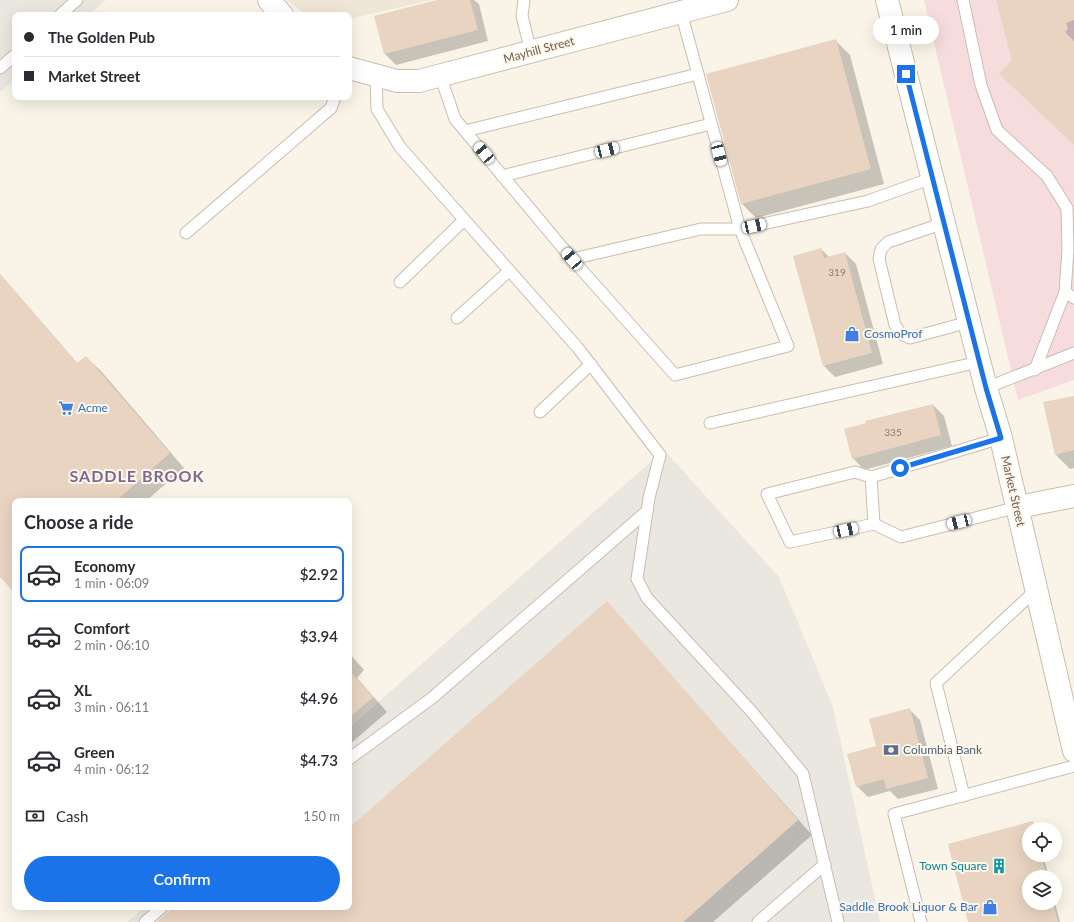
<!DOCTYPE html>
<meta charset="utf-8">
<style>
:root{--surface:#fff;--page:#f7f7f7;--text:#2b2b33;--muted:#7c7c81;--line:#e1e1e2;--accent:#1a73e8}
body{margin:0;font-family:Lato,sans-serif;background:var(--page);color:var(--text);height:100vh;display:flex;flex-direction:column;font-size:15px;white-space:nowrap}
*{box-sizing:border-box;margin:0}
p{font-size:13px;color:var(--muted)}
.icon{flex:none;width:22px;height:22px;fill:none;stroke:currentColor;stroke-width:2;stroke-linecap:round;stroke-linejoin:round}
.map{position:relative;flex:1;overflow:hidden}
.details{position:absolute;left:12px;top:498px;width:340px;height:412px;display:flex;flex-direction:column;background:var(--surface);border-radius:8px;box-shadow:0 4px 16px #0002}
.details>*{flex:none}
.guide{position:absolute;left:12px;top:12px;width:340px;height:88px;border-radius:8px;box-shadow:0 4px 16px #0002;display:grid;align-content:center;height:88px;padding:0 12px;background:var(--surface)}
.buttons{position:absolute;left:1022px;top:822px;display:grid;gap:8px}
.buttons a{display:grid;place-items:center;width:40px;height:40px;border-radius:50%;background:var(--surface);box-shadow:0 4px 16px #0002;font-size:20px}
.end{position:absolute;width:18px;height:18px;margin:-9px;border:5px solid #1a73e8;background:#fff;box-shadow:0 0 0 2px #fff}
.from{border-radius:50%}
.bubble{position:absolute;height:28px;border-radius:14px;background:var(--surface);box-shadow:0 4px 16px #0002;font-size:13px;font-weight:600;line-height:28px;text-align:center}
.car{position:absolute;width:12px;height:24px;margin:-12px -6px;border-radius:5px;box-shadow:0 0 3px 1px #0007;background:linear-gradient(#fff 24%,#345 0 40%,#fff 0 76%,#345 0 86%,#fff 0)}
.guide b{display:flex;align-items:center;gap:14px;height:38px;font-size:15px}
.guide b+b{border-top:1px solid var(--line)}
.guide i{width:10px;height:10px;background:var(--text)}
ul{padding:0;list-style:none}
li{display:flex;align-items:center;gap:12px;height:56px;margin:0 8px 6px;padding:0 4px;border:2px solid transparent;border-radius:8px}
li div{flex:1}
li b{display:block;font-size:15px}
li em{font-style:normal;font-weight:600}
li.on{border-color:var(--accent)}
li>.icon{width:36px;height:36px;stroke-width:1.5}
h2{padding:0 12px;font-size:18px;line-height:48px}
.pay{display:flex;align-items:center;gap:10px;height:44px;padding:0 12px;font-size:15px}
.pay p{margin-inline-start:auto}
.action{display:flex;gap:8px;margin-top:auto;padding:8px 12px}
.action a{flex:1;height:46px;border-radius:24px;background:var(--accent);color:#fff;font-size:16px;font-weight:600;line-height:46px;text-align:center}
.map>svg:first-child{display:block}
.residential{fill:#f0e6d7}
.industrial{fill:#eae6e0}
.medical{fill:#f6dcdd}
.shadow{fill:#0003}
.building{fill:#e9d4c1}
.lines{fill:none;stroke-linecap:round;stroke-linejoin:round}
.service-casing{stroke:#cabdaf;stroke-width:13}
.minor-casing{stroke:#cabdaf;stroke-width:24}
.secondary-casing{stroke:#ccbdad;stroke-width:24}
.service{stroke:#fff;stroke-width:11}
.minor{stroke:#fff;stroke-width:22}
.secondary{stroke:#fff;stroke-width:22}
.route{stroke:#1a73e8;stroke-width:5}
.labels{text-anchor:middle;stroke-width:4;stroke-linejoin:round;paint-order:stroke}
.number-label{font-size:10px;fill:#8e7b6c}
.street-label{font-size:12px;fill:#705d4f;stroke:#fcf8ed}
.shop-label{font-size:12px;fill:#366cbe;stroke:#fcf8ed;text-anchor:start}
.service-label{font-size:12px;fill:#4e5e75;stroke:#fcf8ed;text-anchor:start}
.culture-label{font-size:12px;fill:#0d838f;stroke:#fcf8ed;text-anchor:end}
.district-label{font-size:16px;font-weight:bold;letter-spacing:1px;fill:#82678c;stroke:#fcf8ed}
</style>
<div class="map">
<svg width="1074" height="922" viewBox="0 0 1074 922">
<rect width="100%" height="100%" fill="#f9f4e7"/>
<polygon class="residential" points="286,0 432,0 349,19 349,15 307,15"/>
<g class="industrial">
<polygon points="0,0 106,0 89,15 15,15 15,79 0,92"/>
<polygon points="664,450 779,577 833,707 880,922 127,922 145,907 349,907 349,728"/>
</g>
<polygon class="medical" points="924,0 1074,0 1074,380 1018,400"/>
<g class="shadow">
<polygon points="441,0 474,0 479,4 488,41 396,65 385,54 375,17"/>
<polygon points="997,0 1074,0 1074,144 1014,60"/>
<polygon points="835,40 850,55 884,184 756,218 742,204"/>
<polygon points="821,249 829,257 845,253 856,264 883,364 835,377 824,366 795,256"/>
<polygon points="0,274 78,364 86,357 101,371 184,468 146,501 15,501 15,592 0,575"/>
<polygon points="1074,397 1074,468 1070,469 1055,454"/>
<polygon points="933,405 944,416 952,446 864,470 853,458"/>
<polygon points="607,603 812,835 713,922 159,922 176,907 349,907 349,830"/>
<polygon points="349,653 364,670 357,678 387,712 349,745"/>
<polygon points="909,709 920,720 938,789 898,799 890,791 868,797 857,786 877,747"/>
<polygon points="1032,823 1037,829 1029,829 1029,855 1043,855 1049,877 1029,877 1029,903 1055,903 1060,922 969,922"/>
</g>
<g class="building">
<polygon points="437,0 470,0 478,30 384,54 374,16"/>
<polygon points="996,0 1074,0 1074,20 1066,23 1068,29 1065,32 1074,41 1074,145 999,74 1012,60"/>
<polygon points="836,39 871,169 741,204 706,74"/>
<polygon points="821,248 824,258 845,252 872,353 823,366 793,256"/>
<polygon points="0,274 77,363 86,356 170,453 116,501 15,501 15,589 13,591 0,577"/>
<polygon points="1074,396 1074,450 1055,455 1043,402"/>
<polygon points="933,404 941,435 852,459 844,429 866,423 865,421"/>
<polygon points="607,601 798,820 683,922 157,922 174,907 349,907 349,828"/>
<polygon points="349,670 373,697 349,718"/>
<polygon points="910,708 928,778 886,789 884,779 856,787 847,754 876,746 869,719"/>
<polygon points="1033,821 1035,829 1029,829 1029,855 1041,855 1047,877 1029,877 1029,903 1053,903 1058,922 968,922 948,844"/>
</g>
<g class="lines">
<g class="service-casing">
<g id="service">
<polyline points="524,0 522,16 531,52"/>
<polyline points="963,0 981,85 997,130 1047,176 1067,208 1068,250 1065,292 1035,370"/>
<polyline points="60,15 77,0"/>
<polyline points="0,68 15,55"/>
<polyline points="440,75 455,119 572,259 675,375 788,346 740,229 681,12"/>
<polyline points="376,76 377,109 400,147 578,348 660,455 649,498 637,579 647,598 752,712 803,774 838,922"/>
<polyline points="465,131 698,74"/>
<polyline points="502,176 711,124"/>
<polyline points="944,223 888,242 881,249 879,259 895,325 901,334 910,338 969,322"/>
<polyline points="186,233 331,108 335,97"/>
<polyline points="572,259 701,229 740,229 868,201 932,178"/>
<polyline points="400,282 464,220"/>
<polyline points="1065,292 1074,298"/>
<polyline points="457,318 509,271"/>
<polyline points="986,388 1074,353"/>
<polyline points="540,412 591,364"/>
<polyline points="710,423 979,362"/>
<polyline points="1001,438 871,477 855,472 767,494 790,542 874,524 901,537 1018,507"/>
<polyline points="871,477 874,524"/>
<polyline points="349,759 432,698 647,511"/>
<polyline points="964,796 936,683 1036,590"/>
<polyline points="145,922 162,907"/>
<polyline points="758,922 825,864"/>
<polyline points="921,922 894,814 1074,766"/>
</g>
</g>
<g class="minor-casing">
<g id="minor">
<polyline points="269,0 282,15"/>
<polyline points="349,68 397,81 419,81 727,0"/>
<polyline points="1018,507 1074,496"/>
</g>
</g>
<g class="secondary-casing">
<polyline id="secondary" points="887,0 986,388 1001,438 1074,751"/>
</g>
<use href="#service" class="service"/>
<use href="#minor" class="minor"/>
<use href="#secondary" class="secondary"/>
</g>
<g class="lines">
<polyline class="route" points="900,468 1001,438 986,388 906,74"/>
</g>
<defs>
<g id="shop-bare" transform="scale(1.2)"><path d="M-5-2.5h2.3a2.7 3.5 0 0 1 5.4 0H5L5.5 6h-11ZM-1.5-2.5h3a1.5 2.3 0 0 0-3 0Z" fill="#3f7fe0" stroke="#fcf8ed" stroke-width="2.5" paint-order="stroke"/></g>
<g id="supermarket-bare" transform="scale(1.2)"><path d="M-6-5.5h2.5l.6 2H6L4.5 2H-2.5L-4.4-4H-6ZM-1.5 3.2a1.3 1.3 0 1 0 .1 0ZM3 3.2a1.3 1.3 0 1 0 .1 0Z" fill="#3f7fe0" stroke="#fcf8ed" stroke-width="2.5" paint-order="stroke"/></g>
<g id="bank-bare" transform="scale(1.2)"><path d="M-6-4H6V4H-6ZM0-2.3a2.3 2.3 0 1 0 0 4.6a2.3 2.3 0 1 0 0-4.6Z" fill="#5c6f8a" stroke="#fcf8ed" stroke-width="2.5" paint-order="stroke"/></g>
<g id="building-bare" transform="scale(1.2)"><path d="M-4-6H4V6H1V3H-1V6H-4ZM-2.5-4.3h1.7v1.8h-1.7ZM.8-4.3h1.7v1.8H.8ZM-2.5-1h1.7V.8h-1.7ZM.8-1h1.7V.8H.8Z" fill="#0f9aa8" stroke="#fcf8ed" stroke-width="2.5" paint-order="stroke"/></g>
</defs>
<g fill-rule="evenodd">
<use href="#shop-bare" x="852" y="334"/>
<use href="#supermarket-bare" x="66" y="408"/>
<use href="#bank-bare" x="891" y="750"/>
<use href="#building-bare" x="999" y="866"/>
<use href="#shop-bare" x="990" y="907"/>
</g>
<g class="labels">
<g class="number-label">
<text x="837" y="276">319</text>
<text x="893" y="436">335</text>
</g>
<g class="street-label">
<text transform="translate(539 50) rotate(-15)" y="4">Mayhill Street</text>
<text transform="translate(1013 491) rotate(77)" y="4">Market Street</text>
</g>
<g class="shop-label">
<text x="864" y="338">CosmoProf</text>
<text x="78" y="412">Acme</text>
<text x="978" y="911" text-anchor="end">Saddle Brook Liquor &amp; Bar</text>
</g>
<g class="service-label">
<text x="903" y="754">Columbia Bank</text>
</g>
<g class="culture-label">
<text x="987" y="870">Town Square</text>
</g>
<g class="district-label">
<text x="137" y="482">SADDLE BROOK</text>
</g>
</g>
</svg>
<div class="buttons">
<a><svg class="icon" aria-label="locate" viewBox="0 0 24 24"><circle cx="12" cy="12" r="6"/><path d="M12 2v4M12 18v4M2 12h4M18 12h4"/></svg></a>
<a><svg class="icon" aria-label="layers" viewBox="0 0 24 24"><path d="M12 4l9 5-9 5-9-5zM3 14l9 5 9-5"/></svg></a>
</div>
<i class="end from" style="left:900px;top:468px"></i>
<i class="end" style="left:906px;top:74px"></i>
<div class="bubble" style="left:873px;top:16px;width:66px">1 min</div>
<i class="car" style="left:607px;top:150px;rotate:76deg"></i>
<i class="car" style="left:484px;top:153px;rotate:320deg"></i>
<i class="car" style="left:719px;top:154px;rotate:165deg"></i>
<i class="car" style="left:754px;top:226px;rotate:78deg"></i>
<i class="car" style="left:572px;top:259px;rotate:320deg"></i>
<i class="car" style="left:959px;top:522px;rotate:256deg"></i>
<i class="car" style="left:846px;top:530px;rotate:78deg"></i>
<div class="guide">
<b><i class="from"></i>The Golden Pub</b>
<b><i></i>Market Street</b>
</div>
<section class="details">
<h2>Choose a ride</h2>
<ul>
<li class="on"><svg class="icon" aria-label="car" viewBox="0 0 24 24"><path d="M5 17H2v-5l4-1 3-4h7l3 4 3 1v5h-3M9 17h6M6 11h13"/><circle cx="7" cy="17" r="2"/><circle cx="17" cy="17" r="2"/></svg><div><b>Economy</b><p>1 min · 06:09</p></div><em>$2.92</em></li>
<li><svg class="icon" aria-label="car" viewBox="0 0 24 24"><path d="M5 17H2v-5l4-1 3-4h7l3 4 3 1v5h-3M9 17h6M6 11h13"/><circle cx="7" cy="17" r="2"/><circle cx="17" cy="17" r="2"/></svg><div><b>Comfort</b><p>2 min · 06:10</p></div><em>$3.94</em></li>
<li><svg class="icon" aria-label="car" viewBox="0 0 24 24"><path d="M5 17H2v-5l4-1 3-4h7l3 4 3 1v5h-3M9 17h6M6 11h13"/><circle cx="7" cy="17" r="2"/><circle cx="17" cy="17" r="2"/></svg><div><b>XL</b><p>3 min · 06:11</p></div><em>$4.96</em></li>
<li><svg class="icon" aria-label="car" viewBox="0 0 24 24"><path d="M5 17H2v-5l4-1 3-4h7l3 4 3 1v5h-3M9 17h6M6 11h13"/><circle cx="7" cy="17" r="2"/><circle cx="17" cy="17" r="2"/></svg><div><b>Green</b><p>4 min · 06:12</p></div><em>$4.73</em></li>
</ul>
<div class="pay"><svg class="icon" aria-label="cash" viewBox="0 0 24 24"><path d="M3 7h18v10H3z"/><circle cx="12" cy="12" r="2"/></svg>Cash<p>150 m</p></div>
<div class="action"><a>Confirm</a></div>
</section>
</div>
